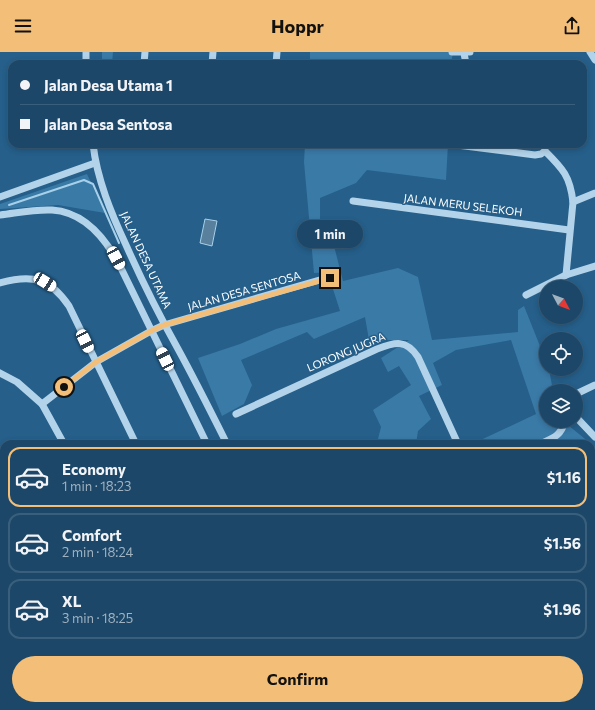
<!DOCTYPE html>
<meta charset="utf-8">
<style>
:root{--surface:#1c4768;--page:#295171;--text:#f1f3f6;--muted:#a0b2c0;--line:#3a5f7c;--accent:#f3be77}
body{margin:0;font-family:Commissioner,sans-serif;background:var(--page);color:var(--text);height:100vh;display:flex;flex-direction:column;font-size:15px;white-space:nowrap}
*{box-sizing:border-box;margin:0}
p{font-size:13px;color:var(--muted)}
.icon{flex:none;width:22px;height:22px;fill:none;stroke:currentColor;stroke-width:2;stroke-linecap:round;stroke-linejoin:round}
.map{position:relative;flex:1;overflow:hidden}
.sheet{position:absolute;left:0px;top:388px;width:595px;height:270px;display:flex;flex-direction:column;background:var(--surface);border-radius:12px 12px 0 0;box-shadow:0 2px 6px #0003,0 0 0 1px var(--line)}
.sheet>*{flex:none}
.guide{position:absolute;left:8px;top:8px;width:579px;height:88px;border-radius:12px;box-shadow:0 2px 6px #0003,0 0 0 1px var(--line);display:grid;align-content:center;height:88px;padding:0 12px;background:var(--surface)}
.needle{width:26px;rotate:131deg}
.controls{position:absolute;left:539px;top:228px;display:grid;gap:8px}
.controls a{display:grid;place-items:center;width:44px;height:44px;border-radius:50%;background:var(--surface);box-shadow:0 2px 6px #0003,0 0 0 1px var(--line);font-size:20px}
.end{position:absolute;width:18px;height:18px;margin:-9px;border:5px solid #f3be77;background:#111;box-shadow:0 0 0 2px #111}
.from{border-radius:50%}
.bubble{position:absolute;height:28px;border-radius:14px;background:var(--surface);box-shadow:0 2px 6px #0003,0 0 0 1px var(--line);font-size:13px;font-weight:700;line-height:28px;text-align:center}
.car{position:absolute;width:12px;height:24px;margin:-12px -6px;border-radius:5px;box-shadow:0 0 3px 1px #0007;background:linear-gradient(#fff 24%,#345 0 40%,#fff 0 76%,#345 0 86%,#fff 0)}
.guide b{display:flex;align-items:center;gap:14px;height:38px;font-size:15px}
.guide b+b{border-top:1px solid var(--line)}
.guide i{width:10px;height:10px;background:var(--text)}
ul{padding:7px 0 0;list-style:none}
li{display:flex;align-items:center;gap:12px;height:60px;margin:0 8px 6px;padding:0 4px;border:2px solid var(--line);border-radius:12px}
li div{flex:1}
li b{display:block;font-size:15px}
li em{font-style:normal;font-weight:700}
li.current{border-color:var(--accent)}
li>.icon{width:36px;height:36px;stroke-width:1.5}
.cta{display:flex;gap:8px;margin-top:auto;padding:8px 12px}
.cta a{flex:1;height:46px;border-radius:24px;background:var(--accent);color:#111;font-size:16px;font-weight:700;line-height:46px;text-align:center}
header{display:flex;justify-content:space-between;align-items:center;height:52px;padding:0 12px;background:var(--accent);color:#111;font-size:18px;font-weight:700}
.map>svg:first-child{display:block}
.green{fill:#3a7aa7}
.water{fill:#59819d;stroke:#a7d0ea}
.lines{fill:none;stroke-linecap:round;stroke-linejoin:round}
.stream{stroke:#a7d0ea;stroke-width:2}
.minor{stroke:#b3d3ea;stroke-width:7}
.route{stroke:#f3be77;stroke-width:5}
.labels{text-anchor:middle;stroke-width:3;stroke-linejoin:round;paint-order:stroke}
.street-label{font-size:11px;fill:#fff;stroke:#255f8a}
</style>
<header><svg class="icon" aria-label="menu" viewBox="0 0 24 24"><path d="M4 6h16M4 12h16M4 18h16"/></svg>Hoppr<svg class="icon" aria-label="share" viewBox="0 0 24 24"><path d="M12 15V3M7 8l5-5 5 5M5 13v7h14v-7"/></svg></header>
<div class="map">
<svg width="595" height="658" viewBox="0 0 595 658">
<rect width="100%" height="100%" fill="#255f8a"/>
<g class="green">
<polygon points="102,0 113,0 112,12 102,12"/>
<polygon points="310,0 453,0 451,12 310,12"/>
<polygon points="305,92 448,92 446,128 367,118 356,131 320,146 320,181 333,190 343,229 398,216 418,225 432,288 518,280 518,258 524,254 546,309 546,317 549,317 553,339 546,339 546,369 563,369 595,395 595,458 591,461 591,392 472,392 536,362 511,288 456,298 433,311 442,333 419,344 431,367 418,379 416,392 375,392 377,391 381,375 373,358 411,333 399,314 388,320 381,306 409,288 385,288 370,294 365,265 314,287 307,280 241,308 252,333 244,352 222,364 198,306 240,292 276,277 340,259 332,234 333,220 314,221 304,110"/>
<polygon points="87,122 105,161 58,153 0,157 0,152"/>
</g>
<polygon class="water" points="205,167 217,169 212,194 200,191"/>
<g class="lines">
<polyline class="stream" points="9,153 84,128 93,132 119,191"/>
<g class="minor">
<polyline points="86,0 86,12"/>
<polyline points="452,0 470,0"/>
<polyline points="590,0 595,8"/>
<polyline points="464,1 466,12"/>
<polyline points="144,12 145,0"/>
<polyline points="212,12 213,0"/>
<polyline points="276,12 277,0"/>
<path d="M93,92C97,127 111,161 126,193C142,229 159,263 178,297C195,328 211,360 227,392"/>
<polyline points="457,93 535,103 541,102 545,99"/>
<path d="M545,99C563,117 570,124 573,150L566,223"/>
<polyline points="0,145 95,111"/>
<polyline points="353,149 569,178"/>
<polyline points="573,150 595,141"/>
<path d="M0,163C17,161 35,157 52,158C85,160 106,187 120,214L207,392"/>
<path d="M0,231C32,222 50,226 69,254L136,392"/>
<polyline points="526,243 566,223 595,214"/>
<polyline points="0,321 17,330 42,352 64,392"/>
<polyline points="576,342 595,333"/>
<polyline points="42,352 96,310 151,279 164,273 330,225"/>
<path d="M236,362L377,297C395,290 406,287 418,305L458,392"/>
<polyline points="576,365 595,385"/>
<path d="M540,392C553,386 561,384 565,369"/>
<polyline points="0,407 4,409"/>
<polyline points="0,492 4,494"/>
<polyline points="591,552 595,548"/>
<polyline points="591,648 595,644"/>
<polyline points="361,654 364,658"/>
<polyline points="531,654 535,658"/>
<polyline points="63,658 63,654"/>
<polyline points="143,658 143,654"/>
<polyline points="219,658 220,654"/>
<polyline points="287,658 287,654"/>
<polyline points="303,658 303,654"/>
<polyline points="475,658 480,654"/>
<polyline points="582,658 586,654"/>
</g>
</g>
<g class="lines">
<polyline class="route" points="64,335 96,310 151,279 164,273 330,226"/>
</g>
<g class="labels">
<g class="street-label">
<text transform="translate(463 153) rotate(7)" y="4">JALAN MERU SELEKOH</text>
<text transform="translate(146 208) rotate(65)" y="4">JALAN DESA UTAMA</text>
<text transform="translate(244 239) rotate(-16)" y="4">JALAN DESA SENTOSA</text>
<text transform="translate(346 300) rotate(-23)" y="4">LORONG JUGRA</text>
</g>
</g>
</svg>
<div class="controls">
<a><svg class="needle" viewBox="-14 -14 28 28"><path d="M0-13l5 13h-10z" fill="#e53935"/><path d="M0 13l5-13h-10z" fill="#a0b2c0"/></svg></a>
<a><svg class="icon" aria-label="locate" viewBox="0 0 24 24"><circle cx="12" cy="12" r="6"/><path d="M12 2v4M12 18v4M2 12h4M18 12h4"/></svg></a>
<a><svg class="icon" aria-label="layers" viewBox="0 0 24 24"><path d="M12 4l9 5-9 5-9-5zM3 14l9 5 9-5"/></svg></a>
</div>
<i class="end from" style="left:64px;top:335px"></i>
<i class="end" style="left:330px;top:226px"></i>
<div class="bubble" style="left:297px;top:168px;width:66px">1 min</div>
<i class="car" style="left:116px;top:206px;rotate:152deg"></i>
<i class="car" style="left:45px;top:230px;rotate:122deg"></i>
<i class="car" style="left:85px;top:289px;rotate:154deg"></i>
<i class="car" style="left:165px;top:307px;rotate:334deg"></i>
<div class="guide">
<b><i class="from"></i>Jalan Desa Utama 1</b>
<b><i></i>Jalan Desa Sentosa</b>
</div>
<section class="sheet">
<ul>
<li class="current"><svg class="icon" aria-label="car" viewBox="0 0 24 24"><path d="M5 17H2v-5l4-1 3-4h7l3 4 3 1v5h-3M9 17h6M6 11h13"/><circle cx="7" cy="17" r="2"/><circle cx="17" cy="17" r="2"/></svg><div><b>Economy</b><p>1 min · 18:23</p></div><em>$1.16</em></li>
<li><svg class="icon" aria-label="car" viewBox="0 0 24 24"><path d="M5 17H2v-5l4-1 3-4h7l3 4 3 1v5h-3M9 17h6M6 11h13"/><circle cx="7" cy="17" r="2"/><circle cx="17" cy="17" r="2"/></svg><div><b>Comfort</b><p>2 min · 18:24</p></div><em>$1.56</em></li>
<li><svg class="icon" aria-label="car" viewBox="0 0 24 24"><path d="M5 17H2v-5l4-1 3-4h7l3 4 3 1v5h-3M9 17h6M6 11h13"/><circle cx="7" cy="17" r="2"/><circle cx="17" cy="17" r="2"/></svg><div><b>XL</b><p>3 min · 18:25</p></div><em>$1.96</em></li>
</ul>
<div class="cta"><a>Confirm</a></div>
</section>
</div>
